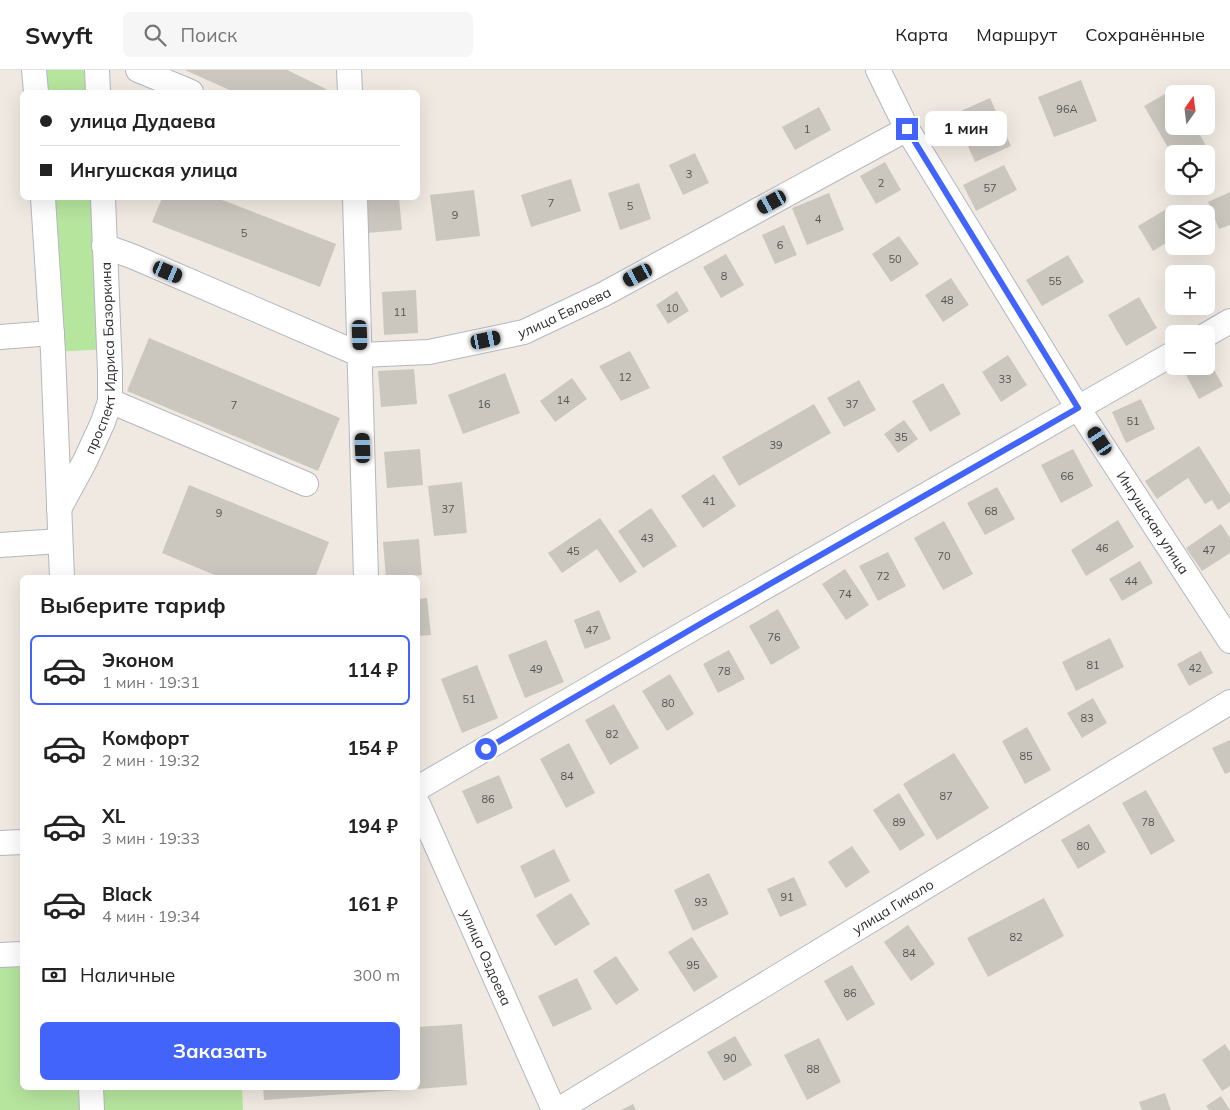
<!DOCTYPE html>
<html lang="ru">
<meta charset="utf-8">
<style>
:root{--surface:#fff;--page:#f6f6f6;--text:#222;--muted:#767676;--line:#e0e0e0;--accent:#4264fb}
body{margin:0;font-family:Mulish,sans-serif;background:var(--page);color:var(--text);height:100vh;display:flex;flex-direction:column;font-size:19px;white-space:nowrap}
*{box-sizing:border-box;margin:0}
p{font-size:16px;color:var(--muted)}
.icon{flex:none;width:28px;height:28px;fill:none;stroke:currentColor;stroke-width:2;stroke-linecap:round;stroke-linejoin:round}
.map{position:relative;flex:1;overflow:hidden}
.details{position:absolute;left:20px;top:505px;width:400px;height:515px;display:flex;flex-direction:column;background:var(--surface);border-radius:8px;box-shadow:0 5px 20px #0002}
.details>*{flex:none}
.guide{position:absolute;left:20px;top:20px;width:400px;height:110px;border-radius:8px;box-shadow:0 5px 20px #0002;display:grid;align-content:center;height:110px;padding:0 20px;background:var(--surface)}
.needle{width:32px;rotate:14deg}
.controls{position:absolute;left:1165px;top:15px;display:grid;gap:10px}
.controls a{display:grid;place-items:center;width:50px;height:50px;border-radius:8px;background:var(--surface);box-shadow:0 5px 20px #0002;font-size:25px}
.end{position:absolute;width:22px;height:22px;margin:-11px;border:6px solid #4264fb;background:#fff;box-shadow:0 0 0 2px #fff}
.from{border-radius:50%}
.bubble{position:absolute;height:35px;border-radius:8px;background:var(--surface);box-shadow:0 5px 20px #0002;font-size:16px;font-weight:700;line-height:35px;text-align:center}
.car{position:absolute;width:15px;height:30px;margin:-15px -8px;border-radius:6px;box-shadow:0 0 4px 1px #0007;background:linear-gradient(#222 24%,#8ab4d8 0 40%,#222 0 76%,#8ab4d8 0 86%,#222 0)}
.guide b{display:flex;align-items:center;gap:18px;height:48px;font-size:19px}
.guide b+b{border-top:1px solid var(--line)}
.guide i{width:12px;height:12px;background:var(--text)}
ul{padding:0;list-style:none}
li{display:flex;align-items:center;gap:15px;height:70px;margin:0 10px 8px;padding:0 10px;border:2px solid transparent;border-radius:8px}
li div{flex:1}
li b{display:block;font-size:19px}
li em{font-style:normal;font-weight:700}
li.selected{border-color:var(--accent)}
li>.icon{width:45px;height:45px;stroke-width:1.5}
h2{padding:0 20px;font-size:22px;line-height:60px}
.pay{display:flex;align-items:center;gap:12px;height:55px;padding:0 20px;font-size:19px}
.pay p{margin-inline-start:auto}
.cta{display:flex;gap:10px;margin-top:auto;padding:10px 20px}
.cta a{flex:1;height:58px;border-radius:8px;background:var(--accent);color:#fff;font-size:20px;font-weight:700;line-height:58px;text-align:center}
header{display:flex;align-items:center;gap:30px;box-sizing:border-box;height:70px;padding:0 25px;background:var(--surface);border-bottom:1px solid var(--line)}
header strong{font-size:24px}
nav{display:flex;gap:28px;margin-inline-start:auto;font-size:18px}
.search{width:350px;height:45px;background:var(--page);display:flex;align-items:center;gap:12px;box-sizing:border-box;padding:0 18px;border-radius:8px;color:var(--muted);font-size:19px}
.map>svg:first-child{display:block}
.green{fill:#b6e59e}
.building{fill:#cbc7bf}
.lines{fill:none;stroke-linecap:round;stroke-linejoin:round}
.minor-casing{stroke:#b4b7c1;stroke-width:26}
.minor{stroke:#fff;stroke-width:24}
.route{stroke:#4264fb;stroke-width:6}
.labels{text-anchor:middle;stroke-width:4.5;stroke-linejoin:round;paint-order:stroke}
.number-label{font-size:11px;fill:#555452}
.street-label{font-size:14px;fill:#2e2e2e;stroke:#fff}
</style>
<header>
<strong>Swyft</strong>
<div class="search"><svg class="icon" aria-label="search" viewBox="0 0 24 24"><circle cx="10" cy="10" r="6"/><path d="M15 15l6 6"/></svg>Поиск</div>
<nav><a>Карта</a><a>Маршрут</a><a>Сохранённые</a></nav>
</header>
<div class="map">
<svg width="1230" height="1040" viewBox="0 0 1230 1040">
<rect width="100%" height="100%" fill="#efe9e1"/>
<g class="green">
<polygon points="34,0 97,0 98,22 36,22"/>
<polygon points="43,128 103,128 109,279 53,282"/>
<polygon points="22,884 22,1018 242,1018 243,1040 0,1040 0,885"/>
</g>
<g class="building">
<polygon points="185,0 287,0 326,19 325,22 234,22"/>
<polygon points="1081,10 1097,51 1054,67 1038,27"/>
<polygon points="1174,19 1176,24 1174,24 1174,56 1195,56 1206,76 1193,84 1174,84 1174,88 1144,36"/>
<polygon points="990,28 1011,76 975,92 954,44"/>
<polygon points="819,37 831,60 795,80 782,57"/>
<polygon points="695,83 709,113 683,125 669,95"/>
<polygon points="885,92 901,120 876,134 860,106"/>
<polygon points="1004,95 1017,120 976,141 963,115"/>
<polygon points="571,109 581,141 531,157 521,125"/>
<polygon points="639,113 651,149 620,160 608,123"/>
<polygon points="474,120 480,166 436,171 430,125"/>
<polygon points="1230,122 1230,155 1219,159 1208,132"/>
<polygon points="829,123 844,160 807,175 792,138"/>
<polygon points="162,128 217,128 336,174 320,217 152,152"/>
<polygon points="363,128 399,128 402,160 366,163"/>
<polygon points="1173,135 1179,144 1174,144 1174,168 1153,181 1138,156"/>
<polygon points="784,155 797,185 775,194 762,165"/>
<polygon points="899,166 919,194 891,212 872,184"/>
<polygon points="726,184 744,215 721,228 703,197"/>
<polygon points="1068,185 1084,212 1042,236 1026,210"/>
<polygon points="951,208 969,235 943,252 925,225"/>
<polygon points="416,220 418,263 384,265 382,222"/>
<polygon points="677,221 689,241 668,254 656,235"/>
<polygon points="1139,227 1157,258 1126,276 1108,245"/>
<polygon points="149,268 340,348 318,401 127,321"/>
<polygon points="630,281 650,318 621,331 599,296"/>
<polygon points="1008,285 1027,315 1001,332 982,302"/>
<polygon points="1206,285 1223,316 1199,329 1181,296 1206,296"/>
<polygon points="414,299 417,334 381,337 378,301"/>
<polygon points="505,303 520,343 463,364 448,325"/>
<polygon points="572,308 587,329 555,352 540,331"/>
<polygon points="859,310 876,340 844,357 827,328"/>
<polygon points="943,313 961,344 930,362 912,331"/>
<polygon points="1141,329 1155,359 1126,373 1112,342"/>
<polygon points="814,334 831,363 739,416 722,387"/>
<polygon points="904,350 918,369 898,383 884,364"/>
<polygon points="1199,376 1230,425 1230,432 1218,440 1212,430 1205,434 1188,408 1157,429 1145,411"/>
<polygon points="420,379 423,415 387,418 384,382"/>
<polygon points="1073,379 1093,416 1061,433 1041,395"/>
<polygon points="714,404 736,436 703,458 681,426"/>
<polygon points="462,412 467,463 434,466 428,416"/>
<polygon points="189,415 329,472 315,508 222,508 162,483"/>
<polygon points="997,417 1015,449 985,465 967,433"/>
<polygon points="651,438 677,476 643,498 618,461"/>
<polygon points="600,448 637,502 620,513 597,479 562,503 548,483"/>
<polygon points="1118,450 1134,477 1086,506 1071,480"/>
<polygon points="944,451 973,504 943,520 914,468"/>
<polygon points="1221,454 1230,468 1230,483 1202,501 1186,478"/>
<polygon points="419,469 422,505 386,508 383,472"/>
<polygon points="888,482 906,516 878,531 859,496"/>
<polygon points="1140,491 1153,513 1122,531 1109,509"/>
<polygon points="845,499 869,535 846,550 822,514"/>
<polygon points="427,528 431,565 418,566 418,529"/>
<polygon points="778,539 800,578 771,595 749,556"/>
<polygon points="599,540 611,569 585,579 574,550"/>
<polygon points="1110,568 1124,597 1076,621 1062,592"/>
<polygon points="546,570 564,612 525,628 508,585"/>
<polygon points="729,580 745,609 718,623 703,594"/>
<polygon points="1201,581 1213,603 1189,616 1177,594"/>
<polygon points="477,595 498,648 462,663 441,609"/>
<polygon points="670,604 694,644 667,661 642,621"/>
<polygon points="1093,628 1107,653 1082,668 1067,643"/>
<polygon points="614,634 639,678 610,695 585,650"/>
<polygon points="1027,657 1051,700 1025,714 1002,671"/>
<polygon points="1230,670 1230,702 1225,704 1212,678"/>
<polygon points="569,673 595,723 566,738 540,689"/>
<polygon points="954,683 989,738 937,770 903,714"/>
<polygon points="499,705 513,738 477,754 462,721"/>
<polygon points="1146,720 1175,771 1151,785 1122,733"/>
<polygon points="899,723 925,765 900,781 873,740"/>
<polygon points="1089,754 1106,782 1078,799 1061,770"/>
<polygon points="852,776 870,802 846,818 828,792"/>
<polygon points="554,779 570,811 535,828 520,796"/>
<polygon points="709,803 729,844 693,861 674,820"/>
<polygon points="794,807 807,835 780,847 767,819"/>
<polygon points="571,823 590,854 555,876 536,845"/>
<polygon points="1044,828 1064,866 988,907 967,868"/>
<polygon points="908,855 935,894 911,911 884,872"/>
<polygon points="692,867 718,907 694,922 668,882"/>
<polygon points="616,886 639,920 616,935 593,901"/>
<polygon points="852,895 875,934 847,951 824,911"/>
<polygon points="577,908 592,939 553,957 538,926"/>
<polygon points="462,954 467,1015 418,1019 418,957"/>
<polygon points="735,966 752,995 724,1011 707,982"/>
<polygon points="819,968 841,1012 807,1030 784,985"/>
<polygon points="1225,974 1230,982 1230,1016 1222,1021 1202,990"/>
<polygon points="263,1018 415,1018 415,1019 264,1030"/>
<polygon points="1165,1023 1171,1040 1142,1040 1139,1032"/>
<polygon points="1221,1026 1230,1040 1209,1040 1206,1036"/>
<polygon points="633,1034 636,1040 621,1040"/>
</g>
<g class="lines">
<g class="minor-casing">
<g id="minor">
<polyline points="34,0 36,22"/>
<polyline points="97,0 98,22"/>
<polyline points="138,0 191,22"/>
<polyline points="349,0 350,22"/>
<path id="s1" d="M878,0L907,59L1078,338L1230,571"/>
<polyline points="43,128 53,282 62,508"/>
<polyline points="355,128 366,508"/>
<path id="s2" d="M104,176L134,187L361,285L429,282L524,262L604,224L907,59"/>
<polyline points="1206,265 1230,251"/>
<polyline points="0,267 52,263"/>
<polyline points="110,331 306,414"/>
<path id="s3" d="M59,439L85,391L103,352L110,331V302L103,128"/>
<polyline points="0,475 60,471"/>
<polyline points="418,718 690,560 1174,283"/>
<path id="s4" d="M418,734L554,1040"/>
<polyline points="0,773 22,772"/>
<polyline points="0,885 22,884"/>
<polyline points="91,1018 92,1040"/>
<path id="s5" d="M558,1040L1230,632"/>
</g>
</g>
<use href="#minor" class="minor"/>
</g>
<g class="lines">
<polyline class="route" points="486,679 707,550 1078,338 907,59"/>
</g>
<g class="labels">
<g class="number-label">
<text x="1067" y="43">96А</text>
<text x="807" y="63">1</text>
<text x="689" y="108">3</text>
<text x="881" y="117">2</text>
<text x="990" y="122">57</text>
<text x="551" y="137">7</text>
<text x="630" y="140">5</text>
<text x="455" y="149">9</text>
<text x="818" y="153">4</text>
<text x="244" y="167">5</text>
<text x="780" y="179">6</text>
<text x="895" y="193">50</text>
<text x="724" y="210">8</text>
<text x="1055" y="215">55</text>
<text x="947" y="234">48</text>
<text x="672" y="242">10</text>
<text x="400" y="246">11</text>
<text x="625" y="311">12</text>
<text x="1005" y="313">33</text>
<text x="563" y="334">14</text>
<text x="484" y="338">16</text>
<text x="852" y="338">37</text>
<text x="234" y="339">7</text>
<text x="1133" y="355">51</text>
<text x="901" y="371">35</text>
<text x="776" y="379">39</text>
<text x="1067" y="410">66</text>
<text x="709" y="435">41</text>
<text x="448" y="443">37</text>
<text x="991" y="445">68</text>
<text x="219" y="447">9</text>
<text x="647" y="472">43</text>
<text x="1102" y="482">46</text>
<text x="1209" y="484">47</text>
<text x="573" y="485">45</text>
<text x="944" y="490">70</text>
<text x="883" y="510">72</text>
<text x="1131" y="515">44</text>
<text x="845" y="528">74</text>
<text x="592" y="564">47</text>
<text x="774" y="571">76</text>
<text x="1093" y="599">81</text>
<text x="1195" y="602">42</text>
<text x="536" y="603">49</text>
<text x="724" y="605">78</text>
<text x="469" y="633">51</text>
<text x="668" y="637">80</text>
<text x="1087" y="652">83</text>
<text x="612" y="668">82</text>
<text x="1026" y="690">85</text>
<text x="567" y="710">84</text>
<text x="946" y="730">87</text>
<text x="488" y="733">86</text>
<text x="899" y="756">89</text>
<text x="1148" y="756">78</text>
<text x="1083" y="780">80</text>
<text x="787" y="831">91</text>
<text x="701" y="836">93</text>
<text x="1016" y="871">82</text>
<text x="909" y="887">84</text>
<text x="693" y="899">95</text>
<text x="850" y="927">86</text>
<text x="730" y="992">90</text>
<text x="813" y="1003">88</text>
</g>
<g class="street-label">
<text dy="5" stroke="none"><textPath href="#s2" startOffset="489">улица Евлоева</textPath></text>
<text dy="5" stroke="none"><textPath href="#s3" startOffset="161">проспект Идриса Базоркина</textPath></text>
<text dy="5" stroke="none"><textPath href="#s1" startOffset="530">Ингушская улица</textPath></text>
<text dy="5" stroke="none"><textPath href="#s5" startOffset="392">улица Гикало</textPath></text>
<text dy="5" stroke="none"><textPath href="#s4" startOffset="168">улица Оздоева</textPath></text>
</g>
</g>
</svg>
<div class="controls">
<a><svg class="needle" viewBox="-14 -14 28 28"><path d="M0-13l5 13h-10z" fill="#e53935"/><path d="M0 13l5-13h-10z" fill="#767676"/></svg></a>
<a><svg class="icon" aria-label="locate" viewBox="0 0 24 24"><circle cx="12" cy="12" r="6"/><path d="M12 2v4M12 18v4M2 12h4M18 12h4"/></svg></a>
<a><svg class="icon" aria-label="layers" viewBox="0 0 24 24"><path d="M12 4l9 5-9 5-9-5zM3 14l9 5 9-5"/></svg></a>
<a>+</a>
<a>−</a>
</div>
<i class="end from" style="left:486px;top:679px"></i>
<i class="end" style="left:907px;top:59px"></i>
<div class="bubble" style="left:925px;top:41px;width:82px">1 мин</div>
<i class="car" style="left:772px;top:132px;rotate:241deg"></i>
<i class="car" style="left:168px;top:202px;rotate:113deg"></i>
<i class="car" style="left:638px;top:205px;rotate:242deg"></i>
<i class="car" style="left:360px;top:265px;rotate:178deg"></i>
<i class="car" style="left:486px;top:270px;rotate:78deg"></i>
<i class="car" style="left:1100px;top:371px;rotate:327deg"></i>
<i class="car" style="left:363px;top:378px;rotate:358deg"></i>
<div class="guide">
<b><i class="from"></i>улица Дудаева</b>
<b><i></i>Ингушская улица</b>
</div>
<section class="details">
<h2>Выберите тариф</h2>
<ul>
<li class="selected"><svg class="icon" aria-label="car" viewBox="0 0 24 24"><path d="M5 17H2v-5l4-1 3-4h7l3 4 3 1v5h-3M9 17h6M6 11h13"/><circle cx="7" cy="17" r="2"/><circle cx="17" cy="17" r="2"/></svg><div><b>Эконом</b><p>1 мин · 19:31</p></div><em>114 ₽</em></li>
<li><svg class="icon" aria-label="car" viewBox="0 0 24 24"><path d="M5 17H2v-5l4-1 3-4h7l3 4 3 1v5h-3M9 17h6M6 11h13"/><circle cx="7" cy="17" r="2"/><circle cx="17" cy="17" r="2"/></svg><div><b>Комфорт</b><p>2 мин · 19:32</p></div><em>154 ₽</em></li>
<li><svg class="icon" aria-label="car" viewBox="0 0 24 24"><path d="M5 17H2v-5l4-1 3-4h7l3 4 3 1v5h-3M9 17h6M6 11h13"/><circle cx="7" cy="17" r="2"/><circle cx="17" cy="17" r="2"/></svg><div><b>XL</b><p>3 мин · 19:33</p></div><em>194 ₽</em></li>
<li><svg class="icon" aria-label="car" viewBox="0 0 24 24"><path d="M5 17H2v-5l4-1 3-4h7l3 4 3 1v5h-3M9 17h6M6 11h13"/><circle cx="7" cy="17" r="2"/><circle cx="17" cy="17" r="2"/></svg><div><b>Black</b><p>4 мин · 19:34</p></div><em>161 ₽</em></li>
</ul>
<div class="pay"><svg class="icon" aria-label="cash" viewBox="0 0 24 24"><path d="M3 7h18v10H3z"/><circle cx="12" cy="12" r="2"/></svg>Наличные<p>300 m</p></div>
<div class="cta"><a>Заказать</a></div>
</section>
</div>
